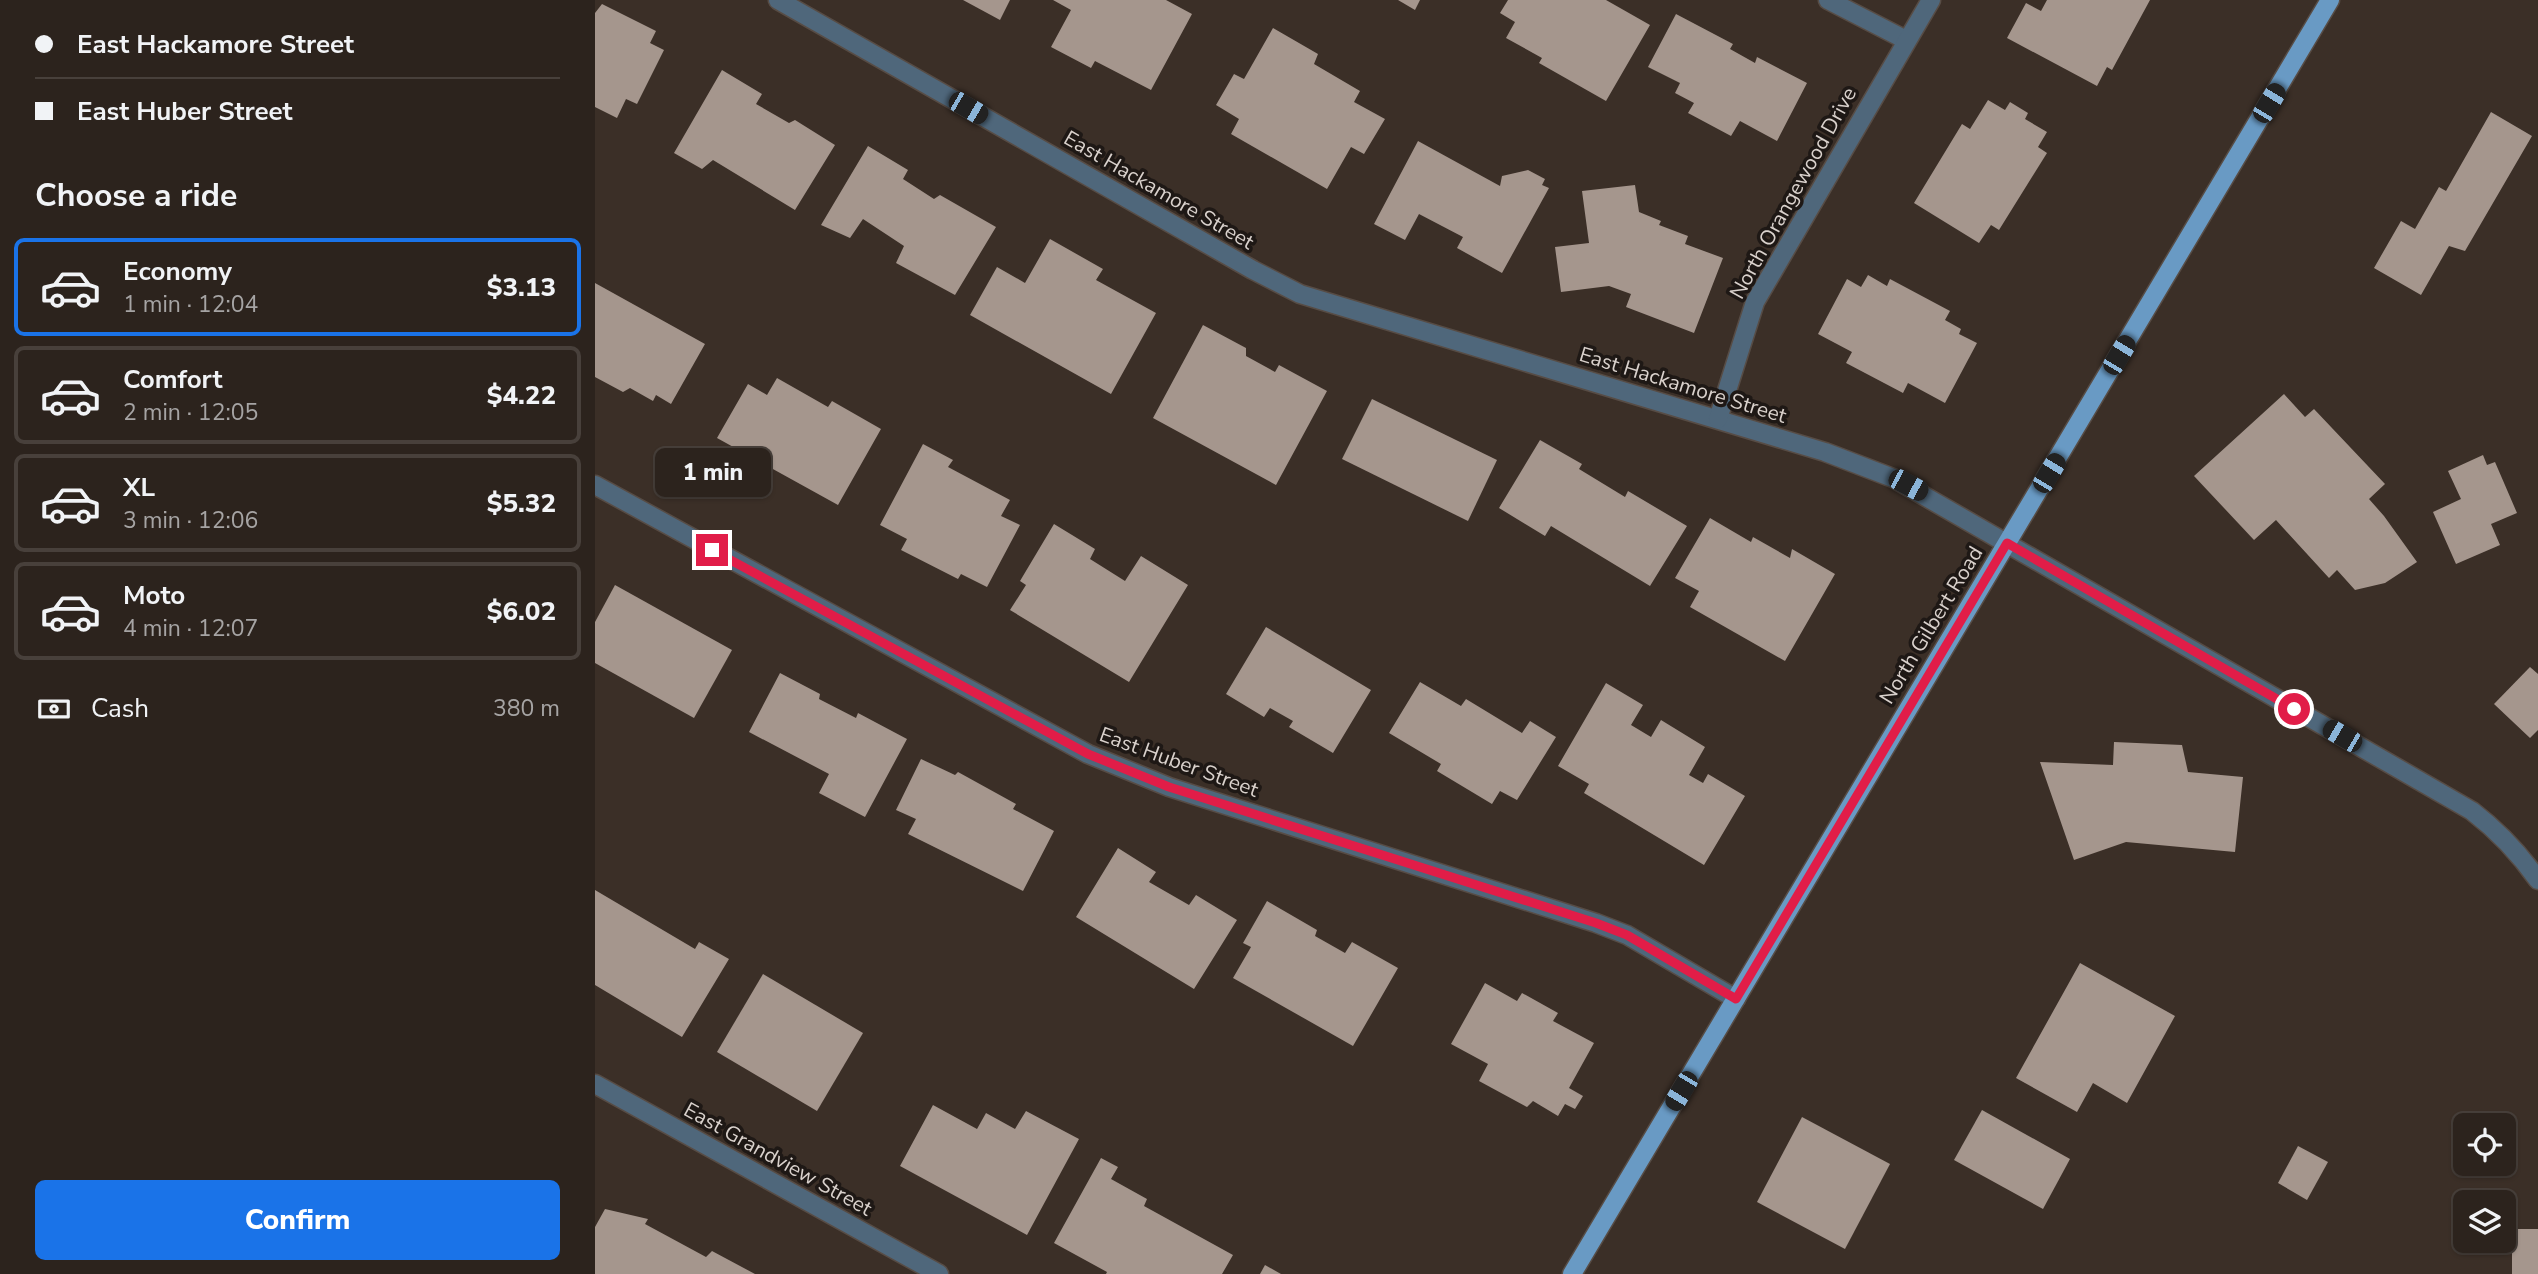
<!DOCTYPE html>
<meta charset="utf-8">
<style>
:root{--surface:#2c231d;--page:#342b26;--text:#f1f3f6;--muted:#a6a4a4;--line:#48403b;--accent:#1a73e8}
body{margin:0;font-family:"Nunito Sans",sans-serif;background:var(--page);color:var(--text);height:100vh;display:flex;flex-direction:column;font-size:26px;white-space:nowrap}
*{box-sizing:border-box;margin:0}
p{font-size:23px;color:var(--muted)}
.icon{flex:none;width:38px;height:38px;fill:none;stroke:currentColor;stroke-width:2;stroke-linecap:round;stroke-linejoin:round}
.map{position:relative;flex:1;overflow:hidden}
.details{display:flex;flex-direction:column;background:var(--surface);width:595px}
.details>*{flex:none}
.hud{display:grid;align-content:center;height:154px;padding:0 35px;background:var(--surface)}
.controls{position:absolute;left:1858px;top:1113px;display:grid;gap:14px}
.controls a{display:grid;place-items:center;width:63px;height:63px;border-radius:10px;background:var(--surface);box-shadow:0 2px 5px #0004,0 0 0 2px var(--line);font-size:35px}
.end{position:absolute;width:32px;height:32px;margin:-16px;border:9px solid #e11d48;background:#fff;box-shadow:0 0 0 4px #fff}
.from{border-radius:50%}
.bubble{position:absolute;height:49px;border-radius:10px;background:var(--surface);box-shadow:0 2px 5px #0004,0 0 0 2px var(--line);font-size:23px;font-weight:800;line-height:49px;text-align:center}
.car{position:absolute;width:21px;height:42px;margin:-21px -10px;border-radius:9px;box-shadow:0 0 5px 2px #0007;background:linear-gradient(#222 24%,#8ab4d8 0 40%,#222 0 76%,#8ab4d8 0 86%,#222 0)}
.hud b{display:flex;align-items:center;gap:24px;height:66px;font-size:26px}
.hud b+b{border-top:2px solid var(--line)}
.hud i{width:18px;height:18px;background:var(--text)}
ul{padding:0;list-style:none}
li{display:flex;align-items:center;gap:21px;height:98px;margin:0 14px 10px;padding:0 21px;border:4px solid var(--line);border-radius:10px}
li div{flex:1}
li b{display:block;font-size:26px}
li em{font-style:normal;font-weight:800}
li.current{border-color:var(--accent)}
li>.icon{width:63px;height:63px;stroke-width:1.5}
h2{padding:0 35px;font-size:32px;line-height:84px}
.pay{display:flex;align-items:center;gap:18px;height:77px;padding:0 35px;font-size:26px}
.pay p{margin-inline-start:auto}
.button{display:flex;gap:14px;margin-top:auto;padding:14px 35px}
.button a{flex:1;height:80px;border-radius:10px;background:var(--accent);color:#fff;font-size:28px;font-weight:800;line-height:80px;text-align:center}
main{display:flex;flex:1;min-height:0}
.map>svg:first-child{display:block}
.building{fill:#a5968d}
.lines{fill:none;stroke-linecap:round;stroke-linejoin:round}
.street-casing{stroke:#574c45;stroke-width:21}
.primary-casing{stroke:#574c45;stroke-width:21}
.street{stroke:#4f677b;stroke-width:18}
.primary{stroke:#699ac4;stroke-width:18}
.route{stroke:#e11d48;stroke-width:9}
.labels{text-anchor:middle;stroke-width:7;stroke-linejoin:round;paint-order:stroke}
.street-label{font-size:21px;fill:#d9d1cc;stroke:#1e1815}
</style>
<main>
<section class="details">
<div class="hud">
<b><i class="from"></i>East Hackamore Street</b>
<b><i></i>East Huber Street</b>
</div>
<h2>Choose a ride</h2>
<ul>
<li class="current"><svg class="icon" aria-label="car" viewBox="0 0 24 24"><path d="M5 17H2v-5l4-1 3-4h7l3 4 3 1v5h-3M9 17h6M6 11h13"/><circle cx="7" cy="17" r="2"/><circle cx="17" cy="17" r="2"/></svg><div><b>Economy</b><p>1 min · 12:04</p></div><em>$3.13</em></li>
<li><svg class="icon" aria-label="car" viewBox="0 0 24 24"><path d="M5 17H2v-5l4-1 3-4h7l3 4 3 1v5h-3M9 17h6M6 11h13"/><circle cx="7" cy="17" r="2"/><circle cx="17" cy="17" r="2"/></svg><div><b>Comfort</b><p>2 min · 12:05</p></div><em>$4.22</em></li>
<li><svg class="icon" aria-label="car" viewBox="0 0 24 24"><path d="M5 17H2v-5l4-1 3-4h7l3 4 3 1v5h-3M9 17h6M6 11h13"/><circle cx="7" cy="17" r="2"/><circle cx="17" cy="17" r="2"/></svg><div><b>XL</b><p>3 min · 12:06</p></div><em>$5.32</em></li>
<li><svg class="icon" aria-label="car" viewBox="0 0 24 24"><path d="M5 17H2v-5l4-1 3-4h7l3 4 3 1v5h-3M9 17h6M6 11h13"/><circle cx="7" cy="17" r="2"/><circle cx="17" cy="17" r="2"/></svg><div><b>Moto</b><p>4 min · 12:07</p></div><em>$6.02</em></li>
</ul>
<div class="pay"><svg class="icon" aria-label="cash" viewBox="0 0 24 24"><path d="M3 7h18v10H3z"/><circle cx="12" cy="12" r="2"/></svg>Cash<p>380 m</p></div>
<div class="button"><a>Confirm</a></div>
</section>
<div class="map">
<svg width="1943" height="1274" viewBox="0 0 1943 1274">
<rect width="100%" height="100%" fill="#3b2f27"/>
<g class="building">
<polygon points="368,0 415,0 405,20"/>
<polygon points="458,0 571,0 597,14 556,90 500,61 496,68 456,47 476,10"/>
<polygon points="803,0 825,0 820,10"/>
<polygon points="913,0 1011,0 1055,25 1011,101 944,63 947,58 911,38 920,22 905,13"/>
<polygon points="1452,0 1555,0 1517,70 1512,67 1502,86 1412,38 1431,3 1446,11"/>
<polygon points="7,4 61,31 55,43 69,50 42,104 31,99 22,118 0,107 0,13"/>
<polygon points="1081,14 1138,44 1135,49 1160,63 1162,57 1212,83 1182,141 1145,121 1136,136 1093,113 1099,103 1080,93 1085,83 1053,67"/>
<polygon points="678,28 723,54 719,64 765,91 759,102 790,119 769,154 756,147 732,189 636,134 644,119 621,105 639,74 649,79"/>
<polygon points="127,70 167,94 161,104 194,123 200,120 240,145 200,210 118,160 107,169 79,153"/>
<polygon points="1393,100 1410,110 1415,102 1433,113 1430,119 1452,132 1443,147 1452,153 1404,230 1396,225 1384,243 1319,203 1367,124 1375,129"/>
<polygon points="1896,112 1937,136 1870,251 1854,246 1826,295 1779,268 1806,221 1820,229 1844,187 1851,191"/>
<polygon points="823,141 905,186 907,176 933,170 950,179 947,185 954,188 907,273 862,248 868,237 824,214 810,240 779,224"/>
<polygon points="273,146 313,170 308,179 339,199 345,195 401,227 360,295 301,263 309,246 268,219 255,238 226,225"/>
<polygon points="1040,185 1044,212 1066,221 1064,225 1093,236 1090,244 1128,258 1099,333 1031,307 1036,294 1014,286 966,292 960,247 994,243 987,191"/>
<polygon points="455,239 508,269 501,280 561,313 516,394 375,315 402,267 430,283"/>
<polygon points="1273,275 1292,286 1295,279 1355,311 1350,320 1366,329 1364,334 1382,343 1350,403 1313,383 1308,393 1251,363 1257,352 1223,334 1252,279 1266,287"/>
<polygon points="0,283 110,344 76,404 61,395 58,401 35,388 28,392 0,377"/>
<polygon points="608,325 651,348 651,356 680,372 684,365 732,391 681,485 558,418"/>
<polygon points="182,378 233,407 237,401 286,429 243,505 122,438 153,384 172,395"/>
<polygon points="1689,394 1710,417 1719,409 1790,484 1774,499 1789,516 1822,562 1790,583 1760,590 1742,570 1734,578 1681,520 1659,540 1599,476"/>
<polygon points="777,399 902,460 873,521 747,459"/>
<polygon points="945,440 987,464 984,469 1030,497 1033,491 1092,526 1055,586 956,526 950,536 904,508"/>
<polygon points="328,444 358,460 353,467 415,500 406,516 425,525 392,587 366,574 363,579 306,550 312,539 285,525"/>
<polygon points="1888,455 1892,465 1900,462 1922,513 1896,524 1905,545 1861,564 1838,512 1866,499 1853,471"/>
<polygon points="1115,518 1156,542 1158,537 1195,558 1197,549 1240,574 1190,661 1095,607 1104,591 1080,578"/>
<polygon points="459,524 500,549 495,559 530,581 546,556 593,585 534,682 415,610 431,585 425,581"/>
<polygon points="20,585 137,650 99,718 0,663 0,622"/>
<polygon points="671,627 776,690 738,753 694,727 698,721 675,708 669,717 631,694"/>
<polygon points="1935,667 1943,674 1943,730 1935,738 1899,704"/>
<polygon points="185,673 225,694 224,699 261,718 263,713 312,739 270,817 224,793 234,774 154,732"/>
<polygon points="825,682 866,706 871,699 927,733 935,721 961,737 922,800 905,791 897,804 842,771 846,764 794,733"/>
<polygon points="1011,683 1048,705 1036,725 1056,737 1066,720 1110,747 1094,775 1108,783 1113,774 1150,796 1109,865 989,793 994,784 963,766"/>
<polygon points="1519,742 1587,745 1593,772 1648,777 1640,852 1531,842 1479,860 1445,762 1518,765"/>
<polygon points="326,759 360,775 363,772 421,804 418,809 459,831 428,891 313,834 321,819 301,810"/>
<polygon points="523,848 561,872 554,882 594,905 601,895 642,920 599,989 481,917"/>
<polygon points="0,890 100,949 104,942 134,959 87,1037 0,985"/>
<polygon points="672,901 722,930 720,936 750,953 757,942 803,968 758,1046 638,978 656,947 648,943"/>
<polygon points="1485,963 1580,1016 1532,1103 1498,1083 1482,1112 1421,1078"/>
<polygon points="168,974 268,1033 222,1111 122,1052"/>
<polygon points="890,983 922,1001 927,993 963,1013 958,1021 999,1043 974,1088 988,1096 980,1109 970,1104 963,1116 938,1101 932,1107 884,1081 893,1064 856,1044"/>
<polygon points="338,1105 382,1129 391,1113 420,1129 431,1111 484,1139 432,1235 305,1166"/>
<polygon points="1387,1110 1475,1159 1448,1209 1359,1160"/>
<polygon points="1207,1117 1295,1164 1250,1249 1162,1202"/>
<polygon points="1703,1146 1733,1162 1712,1200 1683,1183"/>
<polygon points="506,1158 523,1167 516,1179 552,1199 549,1206 638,1255 627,1274 511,1274 512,1272 459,1243"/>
<polygon points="10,1209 53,1219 50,1224 111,1257 117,1251 160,1274 0,1274 0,1227"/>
<rect x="1917" y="1229" width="26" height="45"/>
<polygon points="670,1265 686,1274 665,1274"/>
</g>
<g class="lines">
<g class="street-casing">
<g id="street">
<path d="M183,0L658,270L705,294L1230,452L1298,478L1877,811C1903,831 1924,853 1943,880"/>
<polyline points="1233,0 1311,40"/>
<polyline points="1123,419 1160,302 1336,0"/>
<polyline points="0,485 493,754 574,787 1001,923 1032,935 1141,999"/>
<polyline points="0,1084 344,1274"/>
</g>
</g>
<g class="primary-casing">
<polyline id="primary" points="977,1274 1735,0"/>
</g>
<use href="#street" class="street"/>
<use href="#primary" class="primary"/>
</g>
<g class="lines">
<polyline class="route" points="117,550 493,754 574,787 1001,923 1032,935 1141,999 1412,543 1699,709"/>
</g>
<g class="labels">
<g class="street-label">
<text transform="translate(564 190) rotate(30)" y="7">East Hackamore Street</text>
<text transform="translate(1198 193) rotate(-61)" y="7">North Orangewood Drive</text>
<text transform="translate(1088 385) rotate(17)" y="7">East Hackamore Street</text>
<text transform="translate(1336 625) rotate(-59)" y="7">North Gilbert Road</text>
<text transform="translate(584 762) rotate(20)" y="7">East Huber Street</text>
<text transform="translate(183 1159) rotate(29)" y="7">East Grandview Street</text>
</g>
</g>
</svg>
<div class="controls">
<a><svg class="icon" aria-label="locate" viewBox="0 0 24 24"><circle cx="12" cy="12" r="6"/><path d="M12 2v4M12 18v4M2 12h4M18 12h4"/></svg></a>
<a><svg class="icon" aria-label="layers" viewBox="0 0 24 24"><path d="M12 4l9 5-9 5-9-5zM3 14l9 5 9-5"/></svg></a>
</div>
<i class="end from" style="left:1699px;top:709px"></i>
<i class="end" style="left:117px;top:550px"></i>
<div class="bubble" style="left:60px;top:448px;width:116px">1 min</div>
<i class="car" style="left:1674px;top:103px;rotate:31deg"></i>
<i class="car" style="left:373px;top:108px;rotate:120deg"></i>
<i class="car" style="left:1524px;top:355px;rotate:31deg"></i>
<i class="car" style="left:1454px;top:473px;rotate:31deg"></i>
<i class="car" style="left:1313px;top:485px;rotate:118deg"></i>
<i class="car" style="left:1747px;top:736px;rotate:300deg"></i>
<i class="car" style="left:1086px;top:1091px;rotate:211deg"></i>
</div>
</main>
